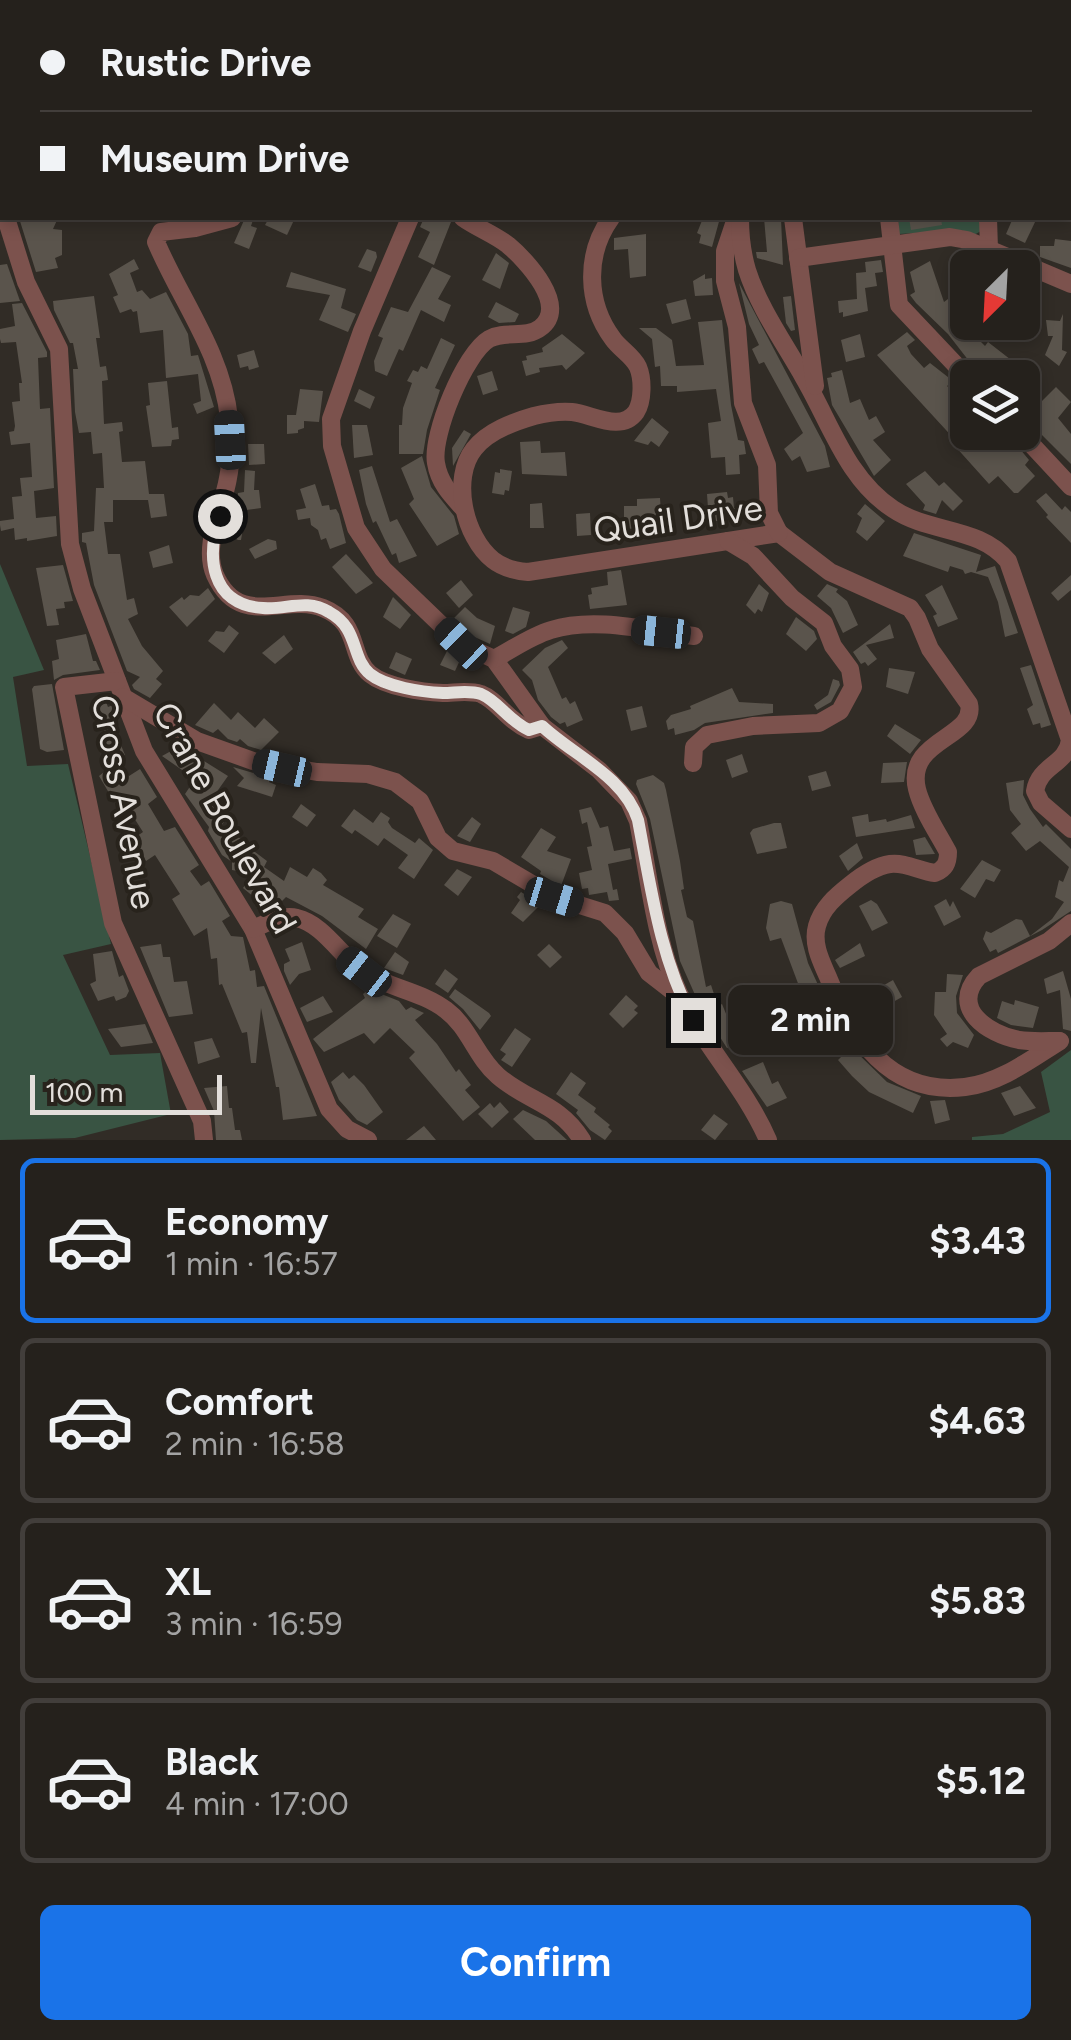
<!DOCTYPE html>
<meta charset="utf-8">
<style>
:root{--surface:#25211c;--page:#312e29;--text:#f1f3f6;--muted:#a3a3a3;--line:#423e3b;--accent:#1a73e8}
body{margin:0;font-family:Figtree,sans-serif;background:var(--page);color:var(--text);height:100vh;display:flex;flex-direction:column;font-size:38px;white-space:nowrap}
*{box-sizing:border-box;margin:0}
p{font-size:32px;color:var(--muted)}
.icon{flex:none;width:55px;height:55px;fill:none;stroke:currentColor;stroke-width:2;stroke-linecap:round;stroke-linejoin:round}
.map{position:relative;height:1140px;overflow:hidden}
.drawer{display:flex;flex-direction:column;background:var(--surface);flex:1}
.drawer>*{flex:none}
.top-card{position:absolute;left:0px;top:0px;width:1072px;height:220px;box-shadow:0 5px 15px #0003,0 0 0 2px var(--line);display:grid;align-content:center;height:220px;padding:0 40px;background:var(--surface)}
.needle{width:65px;rotate:204deg}
.fabs{position:absolute;left:950px;top:250px;display:grid;gap:20px}
.fabs a{display:grid;place-items:center;width:90px;height:90px;border-radius:15px;background:var(--surface);box-shadow:0 5px 15px #0003,0 0 0 2px var(--line);font-size:50px}
.scale{position:absolute;left:30px;bottom:25px;width:192px;box-sizing:border-box;padding-left:10px;border:5px solid #e3dfdb;border-top:0;font-size:28px;line-height:35px;white-space:nowrap;color:#e3dfdb;-webkit-text-stroke:8px #28231c;paint-order:stroke}
.end{position:absolute;width:45px;height:45px;margin:-22px;border:12px solid #e3dfdb;background:#111;box-shadow:0 0 0 5px #111}
.from{border-radius:50%}
.bubble{position:absolute;height:70px;border-radius:15px;background:var(--surface);box-shadow:0 5px 15px #0003,0 0 0 2px var(--line);font-size:32px;font-weight:700;line-height:70px;text-align:center}
.car{position:absolute;width:30px;height:60px;margin:-30px -15px;border-radius:12px;box-shadow:0 0 8px 2px #0007;background:linear-gradient(#222 24%,#8ab4d8 0 40%,#222 0 76%,#8ab4d8 0 86%,#222 0)}
.top-card b{display:flex;align-items:center;gap:35px;height:95px;font-size:38px}
.top-card b+b{border-top:2px solid var(--line)}
.top-card i{width:25px;height:25px;background:var(--text)}
ul{padding:18px 0 0;list-style:none}
li{display:flex;align-items:center;gap:30px;height:165px;margin:0 20px 15px;padding:0 20px;border:5px solid var(--line);border-radius:15px}
li div{flex:1}
li b{display:block;font-size:38px}
li em{font-style:normal;font-weight:700}
li.current{border-color:var(--accent)}
li>.icon{width:90px;height:90px;stroke-width:1.5}
.primary-button{display:flex;gap:20px;margin-top:auto;padding:20px 40px}
.primary-button a{flex:1;height:115px;border-radius:15px;background:var(--accent);color:#fff;font-size:40px;font-weight:700;line-height:115px;text-align:center}
.map>svg:first-child{display:block}
.green{fill:#395443}
.building{fill:#5a544c}
.lines{fill:none;stroke-linecap:round;stroke-linejoin:round}
.minor{stroke:#7c524d;stroke-width:18}
.route{stroke:#e3dfdb;stroke-width:12}
.labels{text-anchor:middle;stroke-width:8;stroke-linejoin:round;paint-order:stroke}
.street-label{font-size:35px;fill:#e3dfdb;stroke:#28231c}
</style>
<div class="map">
<svg width="1071" height="1140" viewBox="0 0 1071 1140">
<rect width="100%" height="100%" fill="#312c26"/>
<g class="green">
<polygon points="898,218 982,218 981,231 974,235 961,230 899,234"/>
<polygon points="0,564 44,670 13,677 27,766 68,764 111,944 63,955 110,1055 160,1053 171,1114 75,1138 0,1140"/>
<polygon points="1071,1050 1071,1140 972,1140 972,1137 1003,1134 1050,1112 1041,1072"/>
</g>
<g class="building">
<polygon points="19,218 58,218 53,229 62,230 62,255 55,258 58,268 36,272"/>
<polygon points="245,218 253,220 251,226 257,228 249,249 234,243"/>
<polygon points="269,218 295,218 287,235 265,225"/>
<polygon points="424,218 443,218 451,222 434,265 418,257 430,232 420,227"/>
<polygon points="703,218 720,218 712,247 699,243 701,235 697,233"/>
<polygon points="764,218 781,218 783,265 757,258 756,252 767,252"/>
<polygon points="909,218 941,218 942,225 911,230"/>
<polygon points="1013,218 1036,220 1025,243 1006,234"/>
<polygon points="646,234 646,276 630,278 628,249 614,250 614,238"/>
<polygon points="1055,239 1071,241 1071,268 1040,257 1040,246 1054,246"/>
<polygon points="367,249 376,252 377,257 371,272 358,267"/>
<polygon points="496,253 509,263 500,289 482,280"/>
<polygon points="134,259 139,269 130,273 137,292 142,290 150,299 166,292 188,334 191,356 198,355 214,407 197,414 193,404 201,401 198,374 166,378 163,330 140,333 137,311 133,312 131,309 120,313 113,297 118,295 109,274"/>
<polygon points="881,260 883,272 875,273 877,286 865,288 868,311 843,317 843,312 839,313 838,301 857,299 856,273 866,272 865,262"/>
<polygon points="930,261 944,302 948,299 958,309 953,314 985,346 988,342 1015,363 1008,370 1015,378 992,378 972,358 969,361 948,334 916,303 910,295 915,292 910,272"/>
<polygon points="7,264 20,301 0,303 0,265"/>
<polygon points="432,267 451,276 438,299 451,305 444,322 421,310 403,351 399,349 387,376 375,371 374,361 383,338 378,336 391,307 408,312"/>
<polygon points="291,272 346,289 341,308 356,314 348,332 319,320 330,295 286,287"/>
<polygon points="705,274 705,279 712,278 713,295 695,296 693,281"/>
<polygon points="739,283 825,446 830,467 807,472 800,456 792,461 784,449 803,433 764,362 759,364 752,349 759,345 749,324"/>
<polygon points="94,296 100,338 96,338 100,367 106,366 108,380 102,381 104,424 122,422 123,431 119,432 122,462 145,461 149,494 164,494 167,516 151,518 148,500 113,500 113,522 104,522 108,554 120,554 127,600 134,598 138,614 128,619 142,646 163,671 156,679 162,684 150,698 134,689 132,685 140,677 127,671 94,585 86,543 82,542 82,533 94,531 96,488 104,488 102,453 93,454 91,432 79,433 75,412 73,369 78,369 73,343 70,343 54,310 53,301"/>
<polygon points="791,296 795,330 791,331 786,323 783,297"/>
<polygon points="686,299 691,319 672,324 666,304"/>
<polygon points="496,302 519,314 515,322 499,323 488,317"/>
<polygon points="22,303 47,352 47,357 38,358 40,409 50,408 54,488 34,491 36,518 56,516 57,536 27,541 27,538 15,540 14,528 1,531 0,525 0,521 14,519 12,497 22,496 20,478 32,477 30,443 11,445 9,432 14,431 15,426 12,402 20,401 19,383 22,383 16,342 1,343 0,339 0,329 15,326 12,304"/>
<polygon points="1063,314 1062,350 1067,352 1059,366 1045,355 1053,336 1048,336 1046,320 1060,321"/>
<polygon points="722,320 731,405 738,440 744,441 746,454 739,455 740,474 726,475 725,457 711,458 708,423 721,421 716,389 677,392 677,386 661,386 660,366 655,367 652,339 639,328 656,328 672,340 676,366 704,365 698,322"/>
<polygon points="907,332 915,340 907,346 911,354 924,368 930,363 953,381 947,386 968,406 968,432 1006,432 1029,460 1025,465 1035,476 1018,493 1014,493 998,476 989,484 954,445 957,442 877,355"/>
<polygon points="562,334 585,353 566,370 562,365 539,368 540,372 526,376 522,361 527,360 526,356 543,352 542,348"/>
<polygon points="860,334 865,357 846,362 841,340"/>
<polygon points="441,338 455,345 435,388 440,390 427,430 423,454 399,454 399,425 402,425 403,408 412,383 407,381 413,370 418,372 421,366 427,369"/>
<polygon points="254,350 259,367 249,370 248,366 240,368 237,355"/>
<polygon points="842,370 850,403 860,399 869,420 876,416 885,432 873,440 891,460 874,476 832,405 827,378 832,377 831,373"/>
<polygon points="492,371 498,390 483,395 477,376"/>
<polygon points="167,381 172,428 178,427 179,439 172,440 171,446 152,447 146,406 150,405 148,383"/>
<polygon points="1056,387 1071,402 1058,418 1071,434 1071,464 1025,418"/>
<polygon points="300,389 323,391 319,422 304,421 304,428 298,430 298,433 287,434 287,415 296,415"/>
<polygon points="359,389 375,397 370,409 354,401"/>
<polygon points="652,418 669,432 659,447 651,441 648,445 634,441"/>
<polygon points="352,425 367,425 373,455 354,458"/>
<polygon points="464,430 471,434 453,466 452,448"/>
<polygon points="540,441 541,453 565,452 567,476 522,474 520,442"/>
<polygon points="248,444 264,444 265,464 249,465"/>
<polygon points="422,456 431,487 454,516 459,534 437,546 409,504 414,499 401,468"/>
<polygon points="372,466 390,522 397,519 417,556 399,563 396,553 392,555 376,521 373,523 366,504 359,470"/>
<polygon points="500,469 512,471 509,491 505,490 504,495 492,493 495,472 500,473"/>
<polygon points="245,470 255,471 254,490 259,490 261,508 246,510 241,540 238,540 231,536 232,530 227,529 230,520 236,521 234,505 238,504 238,493 244,492"/>
<polygon points="925,471 939,486 944,482 963,501 953,511 942,500 936,514 923,510 925,505 906,484"/>
<polygon points="315,484 322,506 329,505 330,510 336,509 339,514 346,543 330,549 326,538 321,540 318,530 311,525 310,518 298,520 296,510 306,508 300,489"/>
<polygon points="727,492 728,498 733,497 734,508 756,509 732,519 709,522 707,494"/>
<polygon points="1046,493 1062,510 1065,506 1071,512 1071,543 1046,517 1048,515 1036,501"/>
<polygon points="660,498 662,527 624,529 624,506 637,506 637,499"/>
<polygon points="542,503 544,528 530,528 530,504"/>
<polygon points="865,504 885,521 867,541 856,532 862,518 857,514"/>
<polygon points="590,513 591,535 577,536 576,514"/>
<polygon points="914,533 981,555 976,572 995,566 1018,633 1005,637 998,602 988,577 971,572 965,574 963,570 950,566 948,572 903,556"/>
<polygon points="268,539 276,541 277,549 255,559 249,549"/>
<polygon points="169,545 173,563 153,568 149,552"/>
<polygon points="346,554 373,583 356,594 332,567"/>
<polygon points="63,565 73,601 64,602 65,608 56,609 59,625 47,626 36,568"/>
<polygon points="621,570 627,605 590,609 588,595 592,594 591,588 608,585 607,572"/>
<polygon points="1071,575 1071,590 1058,601 1051,593"/>
<polygon points="461,580 473,595 459,608 446,593"/>
<polygon points="759,584 769,593 762,612 758,609 755,614 746,605"/>
<polygon points="827,584 838,589 836,592 847,601 858,625 843,633 831,608 817,596"/>
<polygon points="942,585 958,619 938,627 933,616 937,614 925,595"/>
<polygon points="208,588 215,599 187,627 169,607 182,597 184,600 190,595 199,596"/>
<polygon points="393,597 411,615 400,629 383,617"/>
<polygon points="465,607 477,618 495,626 490,644 468,634 453,619"/>
<polygon points="513,607 530,612 526,627 513,634 505,631"/>
<polygon points="796,617 814,631 817,639 806,651 786,634"/>
<polygon points="890,624 894,638 866,645 877,659 868,666 865,662 861,664 853,652"/>
<polygon points="229,625 239,633 224,653 208,641 216,631 224,632"/>
<polygon points="86,634 93,661 96,661 100,670 63,675 54,680 52,661 59,659 56,640"/>
<polygon points="284,635 293,649 275,664 262,653"/>
<polygon points="562,640 568,648 548,667 562,699 566,697 570,704 575,701 583,720 567,727 565,722 560,724 551,717 538,700 532,680 522,670 545,648"/>
<polygon points="448,649 461,658 455,671 440,665"/>
<polygon points="396,652 412,659 405,675 389,668"/>
<polygon points="1031,665 1051,725 1041,728 1040,723 1033,725 1027,709 1033,705 1020,668"/>
<polygon points="889,668 915,672 908,694 886,687"/>
<polygon points="833,679 839,681 840,685 831,702 817,710 814,705 828,695"/>
<polygon points="52,684 64,750 47,752 40,749 32,689 34,686"/>
<polygon points="732,688 739,702 773,704 773,713 705,723 694,730 675,735 674,728 668,730 666,721 671,715 691,709 690,706"/>
<polygon points="106,702 108,707 113,705 118,717 113,718 113,726 125,755 117,758 129,776 140,769 157,797 148,804 164,831 175,827 199,865 190,871 201,886 209,881 230,916 222,921 231,936 243,937 250,971 255,970 257,987 264,986 317,1116 283,1120 279,1087 276,1087 261,1008 256,1063 251,1063 247,1032 242,1033 222,984 219,985 217,958 211,959 207,928 194,936 172,899 180,894 155,855 146,861 133,839 143,832 122,799 115,803 99,776 109,768 100,744 108,740 95,706"/>
<polygon points="214,703 231,720 238,712 255,728 264,718 279,732 261,750 248,746 240,739 237,742 228,739 218,729 213,733 195,725"/>
<polygon points="642,706 647,727 631,731 626,710"/>
<polygon points="895,724 921,740 910,754 887,736"/>
<polygon points="180,746 228,776 211,800 230,814 221,826 241,839 235,847 255,852 267,861 264,867 284,881 290,867 307,877 313,868 321,873 327,880 323,885 364,909 358,917 378,929 366,949 322,916 286,897 282,901 278,898 271,908 262,911 256,907 260,902 243,888 253,874 232,870 232,862 222,855 208,831 209,827 185,794 195,779 162,756"/>
<polygon points="742,754 748,772 732,778 726,760"/>
<polygon points="907,762 904,782 881,783 883,763"/>
<polygon points="233,767 270,778 269,782 276,785 272,797 237,786 244,778"/>
<polygon points="826,771 831,786 812,791 808,776"/>
<polygon points="653,775 664,783 666,790 680,861 684,889 681,890 687,917 693,921 706,987 711,985 718,1006 722,1004 731,1026 736,1024 744,1041 727,1048 700,1006 680,961 650,819 636,784 637,780"/>
<polygon points="1024,780 1023,795 1030,809 1043,827 1046,824 1071,849 1071,911 1042,930 998,953 996,949 990,952 983,939 986,931 991,933 1016,919 1022,920 1030,936 1052,919 1064,902 1055,897 1059,880 1063,882 1069,867 1040,841 1026,851 1011,833 1021,824 1010,810 1006,783"/>
<polygon points="301,804 316,815 307,827 292,817"/>
<polygon points="591,807 600,828 608,826 614,851 630,848 632,859 608,864 613,890 617,889 619,900 609,901 607,892 589,895 588,888 582,889 579,873 592,870 587,847 592,846 587,822 582,824 579,810"/>
<polygon points="354,809 373,823 381,812 390,818 388,822 392,828 415,843 419,838 433,850 414,879 398,868 408,855 384,838 378,846 355,830 352,834 341,826"/>
<polygon points="868,814 869,822 886,819 887,822 911,815 915,828 856,837 852,817"/>
<polygon points="472,817 481,824 470,842 457,836"/>
<polygon points="774,823 781,823 787,848 757,854 750,833 753,829"/>
<polygon points="541,828 556,837 547,851 571,859 561,886 540,874 541,871 521,857"/>
<polygon points="925,837 935,854 916,855 913,840"/>
<polygon points="857,843 863,858 848,871 839,856"/>
<polygon points="982,860 1001,870 994,882 986,879 975,898 960,889"/>
<polygon points="457,869 472,877 458,896 444,885"/>
<polygon points="521,892 541,904 523,922 511,913 520,900 517,897"/>
<polygon points="946,899 950,907 953,901 961,917 944,926 934,906"/>
<polygon points="871,900 877,904 888,923 872,931 859,906"/>
<polygon points="781,901 792,904 808,963 836,1024 823,1030 811,1009 808,1010 781,938 770,941 766,928 770,904"/>
<polygon points="393,914 411,924 397,948 377,936"/>
<polygon points="302,942 311,970 299,974 290,985 284,971 284,964 290,961 285,949"/>
<polygon points="860,943 865,956 840,968 835,960"/>
<polygon points="161,944 163,957 170,957 174,982 187,981 193,1014 169,1017 140,947"/>
<polygon points="549,944 562,957 550,968 537,955"/>
<polygon points="112,951 119,977 123,975 129,991 126,997 116,1001 114,996 98,1001 90,984 96,981 93,954"/>
<polygon points="395,952 409,962 403,975 384,968"/>
<polygon points="445,969 458,979 448,993 435,984"/>
<polygon points="1063,971 1071,999 1071,1031 1063,1029 1060,990 1047,994 1044,979"/>
<polygon points="947,974 963,975 956,996 957,1013 974,1035 968,1048 953,1042 947,1047 940,1039 947,1034 934,1015 935,992 946,992"/>
<polygon points="893,980 902,997 886,1006 877,989"/>
<polygon points="369,989 399,1001 406,1010 411,1007 424,1013 415,1020 437,1044 456,1072 459,1069 471,1085 465,1090 480,1107 463,1121 409,1058 415,1052 390,1028 374,1044 364,1033 324,1052 313,1039 365,998 363,994"/>
<polygon points="455,989 489,1013 491,1016 480,1030 463,1009 449,997"/>
<polygon points="626,995 638,1006 634,1010 638,1013 623,1028 609,1014"/>
<polygon points="323,996 333,1012 307,1022 300,1008"/>
<polygon points="1015,1000 1039,1007 1033,1028 1011,1025 997,1018 1002,1001 1014,1005"/>
<polygon points="145,1024 153,1043 121,1047 108,1029"/>
<polygon points="515,1028 531,1039 512,1067 501,1060 506,1054 500,1050"/>
<polygon points="212,1038 220,1057 198,1064 194,1042"/>
<polygon points="851,1047 887,1082 921,1096 913,1113 869,1092 852,1076 838,1060"/>
<polygon points="763,1062 772,1084 778,1081 787,1098 767,1107 742,1071"/>
<polygon points="343,1072 349,1079 354,1075 364,1085 383,1112 367,1125 357,1120 339,1100 331,1082"/>
<polygon points="571,1072 586,1083 578,1095 596,1108 594,1112 610,1125 608,1127 612,1131 605,1140 590,1130 576,1113 578,1110 556,1094"/>
<polygon points="227,1086 229,1108 232,1108 235,1130 240,1130 242,1140 216,1140 214,1111 204,1088"/>
<polygon points="1020,1086 1036,1108 1014,1116 1001,1093"/>
<polygon points="945,1100 950,1120 935,1124 930,1101"/>
<polygon points="500,1102 509,1112 492,1128 478,1114 490,1103 494,1108"/>
<polygon points="523,1110 546,1121 567,1140 535,1140 513,1119"/>
<polygon points="714,1114 728,1124 715,1140 701,1130"/>
<polygon points="424,1126 436,1140 406,1140"/>
</g>
<g class="lines">
<g class="minor">
<polyline points="222,0 224,2"/>
<polyline points="478,0 478,2"/>
<polyline points="582,0 582,2"/>
<polyline points="638,0 639,2"/>
<polyline points="769,0 769,2"/>
<polyline points="865,0 865,2"/>
<polyline points="58,2 60,0"/>
<polyline points="336,2 336,0"/>
<polyline points="965,2 966,0"/>
<polyline points="1033,2 1034,0"/>
<polyline points="1070,76 1071,77"/>
<polyline points="2,148 2,181"/>
<polyline points="6,218 26,282 59,349 70,544 82,589 144,751 253,929 329,1109 347,1129 368,1140"/>
<path d="M232,218L195,228L161,232L156,242C181,301 222,353 229,418C231,438 232,459 228,478C223,509 202,545 215,575C240,630 284,593 323,608C361,623 348,655 370,674C386,687 422,692 443,693C455,693 468,690 481,694C497,700 508,721 529,730L542,726"/>
<path d="M410,218L362,331L331,419L332,446L356,528L383,569L461,644L494,659L542,726L599,770L629,801L638,821C649,877 655,941 679,994C704,1046 745,1087 768,1140"/>
<path d="M463,218C477,228 494,234 508,245C526,260 570,307 540,328C526,339 505,330 489,339C465,353 431,435 436,463C439,482 450,494 463,508"/>
<path d="M611,218C585,254 586,303 613,339C620,349 633,356 638,367C643,379 643,401 636,412C621,433 592,414 572,412C559,411 546,413 534,416C513,422 488,431 474,449C451,478 464,537 493,560C503,568 516,571 528,572L779,533L830,572L910,608L917,618L930,649L969,704C977,738 905,739 917,789C922,810 938,833 948,852C948,863 945,869 935,873C920,871 905,862 890,864C876,866 861,876 850,885C836,896 822,908 817,926C812,944 821,961 828,977C852,1037 889,1096 965,1087C1000,1083 1031,1059 1060,1041"/>
<polyline points="736,218 725,251 725,281 737,327 743,403 767,465 769,513 779,533"/>
<path d="M740,218C740,235 742,253 747,270C759,308 785,344 804,378C831,424 847,479 893,509C930,534 979,526 1008,561L1070,740C1067,765 1039,765 1035,791L1041,803L1071,829"/>
<polyline points="793,218 815,386"/>
<polyline points="889,218 899,305 968,378"/>
<polyline points="988,218 989,249"/>
<polyline points="798,258 950,237 967,240 1071,284"/>
<polyline points="1020,432 1071,487"/>
<path d="M494,659C513,649 531,636 551,630C595,616 650,631 694,636"/>
<polyline points="117,681 64,687 113,923 202,1121 204,1140"/>
<polyline points="123,697 197,741 253,761 317,772 368,774 395,782 420,801 438,838 453,851 493,861 554,897 605,913 625,933 649,973 680,997"/>
<polyline points="693,763 694,747 707,735 753,726 819,723 840,711 853,687 850,669 833,646 824,623 792,598 753,556 728,541"/>
<path d="M253,929C267,923 282,914 297,918C323,924 341,956 362,971C388,988 421,991 446,1010C469,1027 476,1057 498,1076C528,1102 559,1103 582,1140"/>
<path d="M1059,1041C1046,1041 1032,1042 1019,1040C988,1034 949,1008 979,976L1049,941L1071,923"/>
</g>
</g>
<g class="lines">
<path class="route" d="M220,516C206,556 210,605 263,608C287,610 306,598 329,612C360,629 350,657 370,674C386,687 422,692 443,693C455,693 469,690 481,694C498,701 509,721 529,730L542,726C574,756 624,776 638,820C651,888 660,958 693,1020"/>
</g>
<g class="labels">
<g class="street-label">
<text transform="translate(678 519) rotate(-8)" y="12">Quail Drive</text>
<text transform="translate(124 802) rotate(79)" y="12">Cross Avenue</text>
<text transform="translate(225 818) rotate(61)" y="12">Crane Boulevard</text>
</g>
</g>
</svg>
<div class="fabs">
<a><svg class="needle" viewBox="-14 -14 28 28"><path d="M0-13l5 13h-10z" fill="#e53935"/><path d="M0 13l5-13h-10z" fill="#a3a3a3"/></svg></a>
<a><svg class="icon" aria-label="layers" viewBox="0 0 24 24"><path d="M12 4l9 5-9 5-9-5zM3 14l9 5 9-5"/></svg></a>
</div>
<div class="scale">100 m</div>
<i class="end from" style="left:220px;top:516px"></i>
<i class="end" style="left:693px;top:1020px"></i>
<div class="bubble" style="left:728px;top:985px;width:165px">2 min</div>
<i class="car" style="left:230px;top:440px;rotate:357deg"></i>
<i class="car" style="left:661px;top:632px;rotate:276deg"></i>
<i class="car" style="left:461px;top:644px;rotate:314deg"></i>
<i class="car" style="left:282px;top:768px;rotate:283deg"></i>
<i class="car" style="left:554px;top:897px;rotate:107deg"></i>
<i class="car" style="left:364px;top:972px;rotate:308deg"></i>
<div class="top-card">
<b><i class="from"></i>Rustic Drive</b>
<b><i></i>Museum Drive</b>
</div>
</div>
<section class="drawer">
<ul>
<li class="current"><svg class="icon" aria-label="car" viewBox="0 0 24 24"><path d="M5 17H2v-5l4-1 3-4h7l3 4 3 1v5h-3M9 17h6M6 11h13"/><circle cx="7" cy="17" r="2"/><circle cx="17" cy="17" r="2"/></svg><div><b>Economy</b><p>1 min · 16:57</p></div><em>$3.43</em></li>
<li><svg class="icon" aria-label="car" viewBox="0 0 24 24"><path d="M5 17H2v-5l4-1 3-4h7l3 4 3 1v5h-3M9 17h6M6 11h13"/><circle cx="7" cy="17" r="2"/><circle cx="17" cy="17" r="2"/></svg><div><b>Comfort</b><p>2 min · 16:58</p></div><em>$4.63</em></li>
<li><svg class="icon" aria-label="car" viewBox="0 0 24 24"><path d="M5 17H2v-5l4-1 3-4h7l3 4 3 1v5h-3M9 17h6M6 11h13"/><circle cx="7" cy="17" r="2"/><circle cx="17" cy="17" r="2"/></svg><div><b>XL</b><p>3 min · 16:59</p></div><em>$5.83</em></li>
<li><svg class="icon" aria-label="car" viewBox="0 0 24 24"><path d="M5 17H2v-5l4-1 3-4h7l3 4 3 1v5h-3M9 17h6M6 11h13"/><circle cx="7" cy="17" r="2"/><circle cx="17" cy="17" r="2"/></svg><div><b>Black</b><p>4 min · 17:00</p></div><em>$5.12</em></li>
</ul>
<div class="primary-button"><a>Confirm</a></div>
</section>
